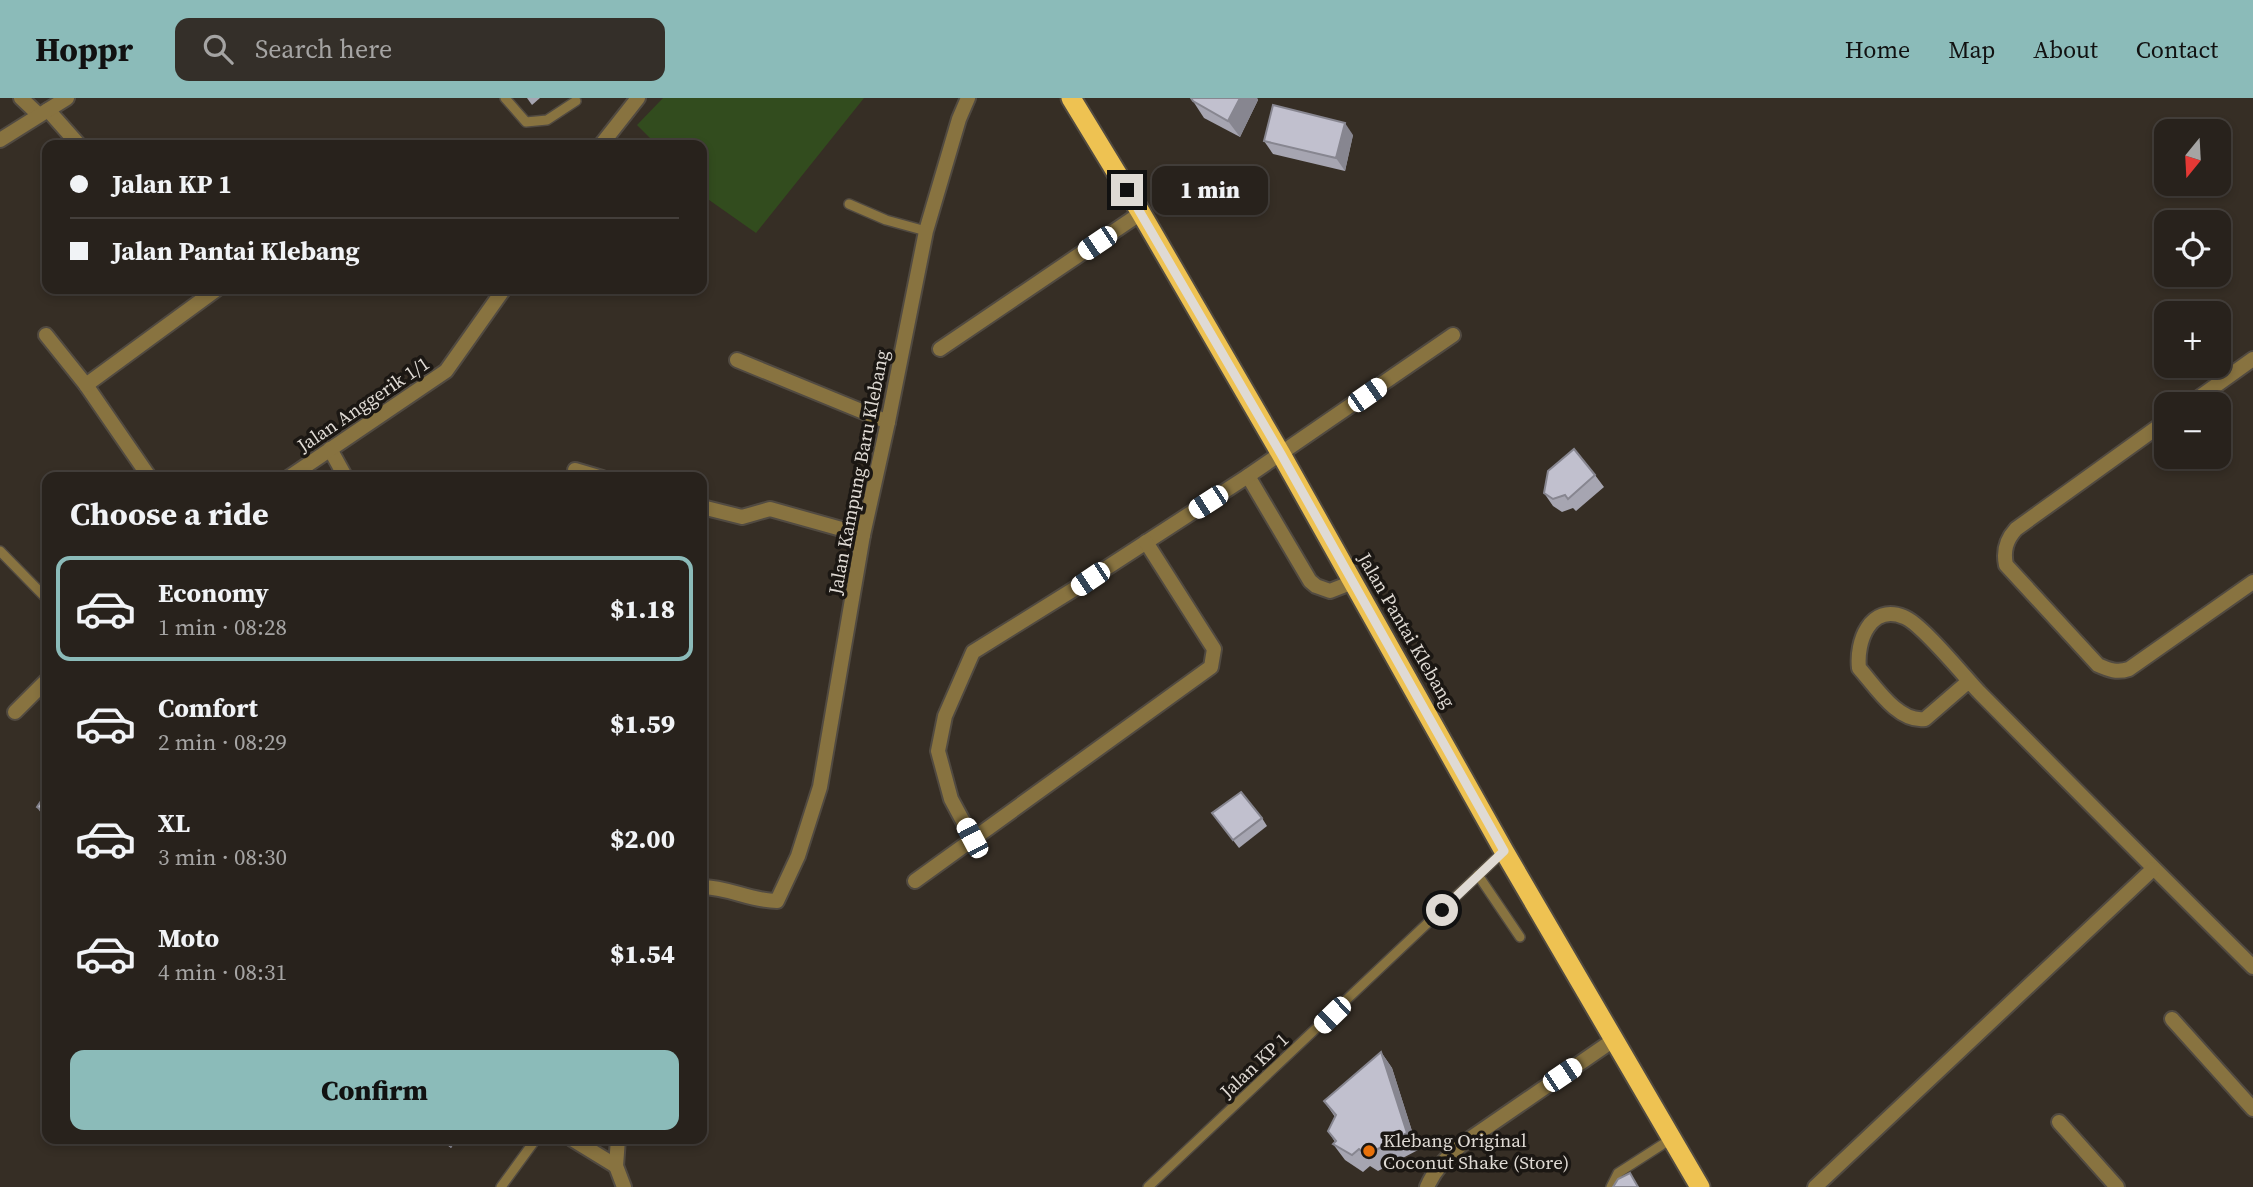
<!DOCTYPE html>
<meta charset="utf-8">
<style>
:root{--surface:#28221c;--page:#342f29;--text:#f1f3f6;--muted:#a5a4a3;--line:#443f3b;--accent:#8bbbb9}
body{margin:0;font-family:"Source Serif 4",serif;background:var(--page);color:var(--text);height:100vh;display:flex;flex-direction:column;font-size:26px;white-space:nowrap}
*{box-sizing:border-box;margin:0}
p{font-size:23px;color:var(--muted)}
.icon{flex:none;width:38px;height:38px;fill:none;stroke:currentColor;stroke-width:2;stroke-linecap:round;stroke-linejoin:round}
.map{position:relative;flex:1;overflow:hidden}
.drawer{position:absolute;left:42px;top:374px;width:665px;height:672px;display:flex;flex-direction:column;background:var(--surface);border-radius:14px;box-shadow:0 4px 10px #0003,0 0 0 2px var(--line)}
.drawer>*{flex:none}
.top-card{position:absolute;left:42px;top:42px;width:665px;height:154px;border-radius:14px;box-shadow:0 4px 10px #0003,0 0 0 2px var(--line);display:grid;align-content:center;height:154px;padding:0 28px;background:var(--surface)}
.needle{width:46px;rotate:198deg}
.tools{position:absolute;left:2154px;top:21px;display:grid;gap:14px}
.tools a{display:grid;place-items:center;width:77px;height:77px;border-radius:14px;background:var(--surface);box-shadow:0 4px 10px #0003,0 0 0 2px var(--line);font-size:35px}
.end{position:absolute;width:32px;height:32px;margin:-16px;border:9px solid #dfdad4;background:#111;box-shadow:0 0 0 4px #111}
.from{border-radius:50%}
.bubble{position:absolute;height:49px;border-radius:14px;background:var(--surface);box-shadow:0 4px 10px #0003,0 0 0 2px var(--line);font-size:23px;font-weight:800;line-height:49px;text-align:center}
.car{position:absolute;width:21px;height:42px;margin:-21px -10px;border-radius:9px;box-shadow:0 0 5px 2px #0007;background:linear-gradient(#fff 24%,#345 0 40%,#fff 0 76%,#345 0 86%,#fff 0)}
.top-card b{display:flex;align-items:center;gap:24px;height:66px;font-size:26px}
.top-card b+b{border-top:2px solid var(--line)}
.top-card i{width:18px;height:18px;background:var(--text)}
ul{padding:0;list-style:none}
li{display:flex;align-items:center;gap:21px;height:105px;margin:0 14px 10px;padding:0 14px;border:4px solid transparent;border-radius:14px}
li div{flex:1}
li b{display:block;font-size:26px}
li em{font-style:normal;font-weight:800}
li.current{border-color:var(--accent)}
li>.icon{width:63px;height:63px;stroke-width:1.5}
h2{padding:0 28px;font-size:32px;line-height:84px}
.primary-button{display:flex;gap:14px;margin-top:auto;padding:14px 28px}
.primary-button a{flex:1;height:80px;border-radius:14px;background:var(--accent);color:#111;font-size:28px;font-weight:800;line-height:80px;text-align:center}
header{display:flex;align-items:center;gap:42px;box-sizing:border-box;height:98px;padding:0 35px;background:var(--accent);color:#111}
header strong{font-size:33px}
nav{display:flex;gap:38px;margin-inline-start:auto;font-size:24px}
.search{width:490px;height:63px;background:var(--page);display:flex;align-items:center;gap:18px;box-sizing:border-box;padding:0 24px;border-radius:14px;color:var(--muted);font-size:26px}
.map>svg:first-child{display:block}
.green{fill:#324c1e}
.lines{fill:none;stroke-linecap:round;stroke-linejoin:round}
.service-casing{stroke:#514a41;stroke-width:12}
.minor-casing{stroke:#514a41;stroke-width:18}
.trunk-casing{stroke:#514a41;stroke-width:23}
.service{stroke:#887340;stroke-width:9}
.minor{stroke:#887340;stroke-width:14}
.trunk{stroke:#eec252;stroke-width:19}
.wall{fill:#a6a5b1}
.shaded-wall{fill:#878690}
.building{fill:#c1c0ce;stroke:#878690;stroke-width:2}
.route{stroke:#dfdad4;stroke-width:9}
.food-dot{fill:#e8710a;stroke:#1b1713;stroke-width:2.5}
.labels{text-anchor:middle;stroke-width:7;stroke-linejoin:round;paint-order:stroke}
.street-label{font-size:19px;fill:#dfdad4;stroke:#1b1713}
.poi-label{font-size:19px;fill:#dfdad4;stroke:#1b1713;text-anchor:start}
</style>
<header>
<strong>Hoppr</strong>
<div class="search"><svg class="icon" aria-label="search" viewBox="0 0 24 24"><circle cx="10" cy="10" r="6"/><path d="M15 15l6 6"/></svg>Search here</div>
<nav><a>Home</a><a>Map</a><a>About</a><a>Contact</a></nav>
</header>
<div class="map">
<svg width="2253" height="1089" viewBox="0 0 2253 1089">
<rect width="100%" height="100%" fill="#362e25"/>
<polygon class="green" points="663,0 864,0 756,135 702,97 702,47 649,47 653,43 637,27"/>
<g class="lines">
<g class="service-casing">
<g id="service">
<polyline points="505,0 526,24 547,22 576,3"/>
<polyline points="849,106 886,122 926,133"/>
<polyline points="0,453 47,501"/>
<polyline points="1478,777 1520,839"/>
<polyline points="501,1089 536,1041"/>
<polyline points="1148,1089 1504,753"/>
<polyline points="1611,1089 1618,1075 1671,1041"/>
</g>
</g>
<g class="minor-casing">
<g id="minor">
<polyline points="21,0 39,17"/>
<polyline points="48,12 79,47"/>
<polyline points="0,42 67,0"/>
<polyline points="601,47 638,0"/>
<polyline points="46,237 86,287 150,380"/>
<polyline points="940,251 1141,115"/>
<polyline points="737,262 888,324"/>
<polyline points="86,287 217,191"/>
<polyline points="2190,306 2253,261"/>
<path d="M2166,323L2016,431C2006,442 2003,453 2006,467L2098,567C2109,572 2117,575 2129,571L2253,484"/>
<polyline points="330,351 346,380"/>
<polyline points="575,372 602,380"/>
<polyline points="1248,378 1310,483 1316,488 1330,493 1353,484"/>
<polyline points="288,380 446,273 504,191"/>
<polyline points="702,409 742,419 770,411 863,437"/>
<path d="M1969,583L1925,621C1898,625 1875,588 1859,570C1856,544 1870,505 1904,519C1921,525 1964,578 1979,594C2070,686 2161,778 2253,869"/>
<polyline points="15,614 47,582"/>
<polyline points="972,740 951,701 938,653 945,618 973,554 1071,493 1248,378 1453,237"/>
<polyline points="915,783 1211,569 1214,551 1146,444"/>
<path d="M702,789C728,789 751,803 777,803L798,758L820,689L863,437L888,324L926,133L959,21L968,0"/>
<polyline points="2172,921 2253,1011"/>
<polyline points="2059,1024 2117,1089"/>
<polyline points="572,1041 616,1068"/>
<polyline points="618,1041 616,1068 624,1089"/>
<path d="M1427,1089C1435,1071 1446,1060 1461,1047L1615,941"/>
<polyline points="1815,1089 2153,771"/>
</g>
</g>
<g class="trunk-casing">
<polyline id="trunk" points="1071,0 1141,115 1281,356 1504,753 1700,1089"/>
</g>
<use href="#service" class="service"/>
<use href="#minor" class="minor"/>
<use href="#trunk" class="trunk"/>
</g>
<g class="wall">
<polygon points="527,0 540,0 532,7"/>
<polygon points="1191,0 1257,0 1258,2 1240,39 1204,20"/>
<polygon points="1353,37 1345,73 1273,56 1264,43"/>
<polygon points="1595,377 1604,389 1576,413 1573,410 1562,414 1553,408 1544,395"/>
<polygon points="47,694 47,720 43,718 37,709"/>
<polygon points="1212,715 1262,720 1267,728 1239,750"/>
<polygon points="1381,954 1392,970 1418,1052 1378,1073 1370,1068 1363,1074 1345,1062 1333,1046 1335,1044 1328,1033 1335,1019 1324,1003"/>
<polygon points="439,1041 457,1041 451,1050"/>
</g>
<g class="shaded-wall">
<polygon points="1240,0 1257,0 1258,2 1240,39 1228,23"/>
<polygon points="1345,25 1353,37 1345,73 1336,60"/>
<polygon points="1381,954 1392,970 1418,1052 1407,1035"/>
<polygon points="445,1041 457,1041 451,1050"/>
</g>
<g class="building">
<polygon points="1191,0 1240,0 1228,23 1193,3"/>
<polygon points="1273,7 1345,25 1336,60 1264,43"/>
<polygon points="1574,351 1595,377 1568,401 1565,397 1553,401 1544,395 1548,373"/>
<polygon points="47,694 47,716 37,709"/>
<polygon points="1241,694 1262,720 1233,742 1212,715"/>
<polygon points="1381,954 1407,1035 1367,1057 1359,1051 1352,1057 1333,1046 1336,1043 1328,1033 1336,1017 1324,1003"/>
<polygon points="1630,1075 1638,1089 1613,1089 1618,1081"/>
</g>
<g class="lines">
<polyline class="route" points="1127,92 1281,356 1504,753 1442,812"/>
</g>
<circle class="food-dot" cx="1369" cy="1053" r="7"/>
<g class="labels">
<g class="street-label">
<text transform="translate(363 306) rotate(-34)" y="7">Jalan Anggerik 1/1</text>
<text transform="translate(858 374) rotate(-79)" y="7">Jalan Kampung Baru Klebang</text>
<text transform="translate(1407 532) rotate(60)" y="7">Jalan Pantai Klebang</text>
<text transform="translate(1254 967) rotate(-43)" y="7">Jalan KP 1</text>
</g>
<g class="poi-label">
<text x="1383" y="1049">Klebang Original<tspan x="1383" dy="22">Coconut Shake (Store)</tspan></text>
</g>
</g>
</svg>
<div class="tools">
<a><svg class="needle" viewBox="-14 -14 28 28"><path d="M0-13l5 13h-10z" fill="#e53935"/><path d="M0 13l5-13h-10z" fill="#a5a4a3"/></svg></a>
<a><svg class="icon" aria-label="locate" viewBox="0 0 24 24"><circle cx="12" cy="12" r="6"/><path d="M12 2v4M12 18v4M2 12h4M18 12h4"/></svg></a>
<a>+</a>
<a>−</a>
</div>
<i class="end from" style="left:1442px;top:812px"></i>
<i class="end" style="left:1127px;top:92px"></i>
<div class="bubble" style="left:1152px;top:68px;width:116px">1 min</div>
<i class="car" style="left:1097px;top:145px;rotate:236deg"></i>
<i class="car" style="left:1367px;top:297px;rotate:55deg"></i>
<i class="car" style="left:1208px;top:404px;rotate:237deg"></i>
<i class="car" style="left:1090px;top:481px;rotate:236deg"></i>
<i class="car" style="left:972px;top:740px;rotate:332deg"></i>
<i class="car" style="left:1332px;top:917px;rotate:226deg"></i>
<i class="car" style="left:1562px;top:977px;rotate:56deg"></i>
<div class="top-card">
<b><i class="from"></i>Jalan KP 1</b>
<b><i></i>Jalan Pantai Klebang</b>
</div>
<section class="drawer">
<h2>Choose a ride</h2>
<ul>
<li class="current"><svg class="icon" aria-label="car" viewBox="0 0 24 24"><path d="M5 17H2v-5l4-1 3-4h7l3 4 3 1v5h-3M9 17h6M6 11h13"/><circle cx="7" cy="17" r="2"/><circle cx="17" cy="17" r="2"/></svg><div><b>Economy</b><p>1 min · 08:28</p></div><em>$1.18</em></li>
<li><svg class="icon" aria-label="car" viewBox="0 0 24 24"><path d="M5 17H2v-5l4-1 3-4h7l3 4 3 1v5h-3M9 17h6M6 11h13"/><circle cx="7" cy="17" r="2"/><circle cx="17" cy="17" r="2"/></svg><div><b>Comfort</b><p>2 min · 08:29</p></div><em>$1.59</em></li>
<li><svg class="icon" aria-label="car" viewBox="0 0 24 24"><path d="M5 17H2v-5l4-1 3-4h7l3 4 3 1v5h-3M9 17h6M6 11h13"/><circle cx="7" cy="17" r="2"/><circle cx="17" cy="17" r="2"/></svg><div><b>XL</b><p>3 min · 08:30</p></div><em>$2.00</em></li>
<li><svg class="icon" aria-label="car" viewBox="0 0 24 24"><path d="M5 17H2v-5l4-1 3-4h7l3 4 3 1v5h-3M9 17h6M6 11h13"/><circle cx="7" cy="17" r="2"/><circle cx="17" cy="17" r="2"/></svg><div><b>Moto</b><p>4 min · 08:31</p></div><em>$1.54</em></li>
</ul>
<div class="primary-button"><a>Confirm</a></div>
</section>
</div>
